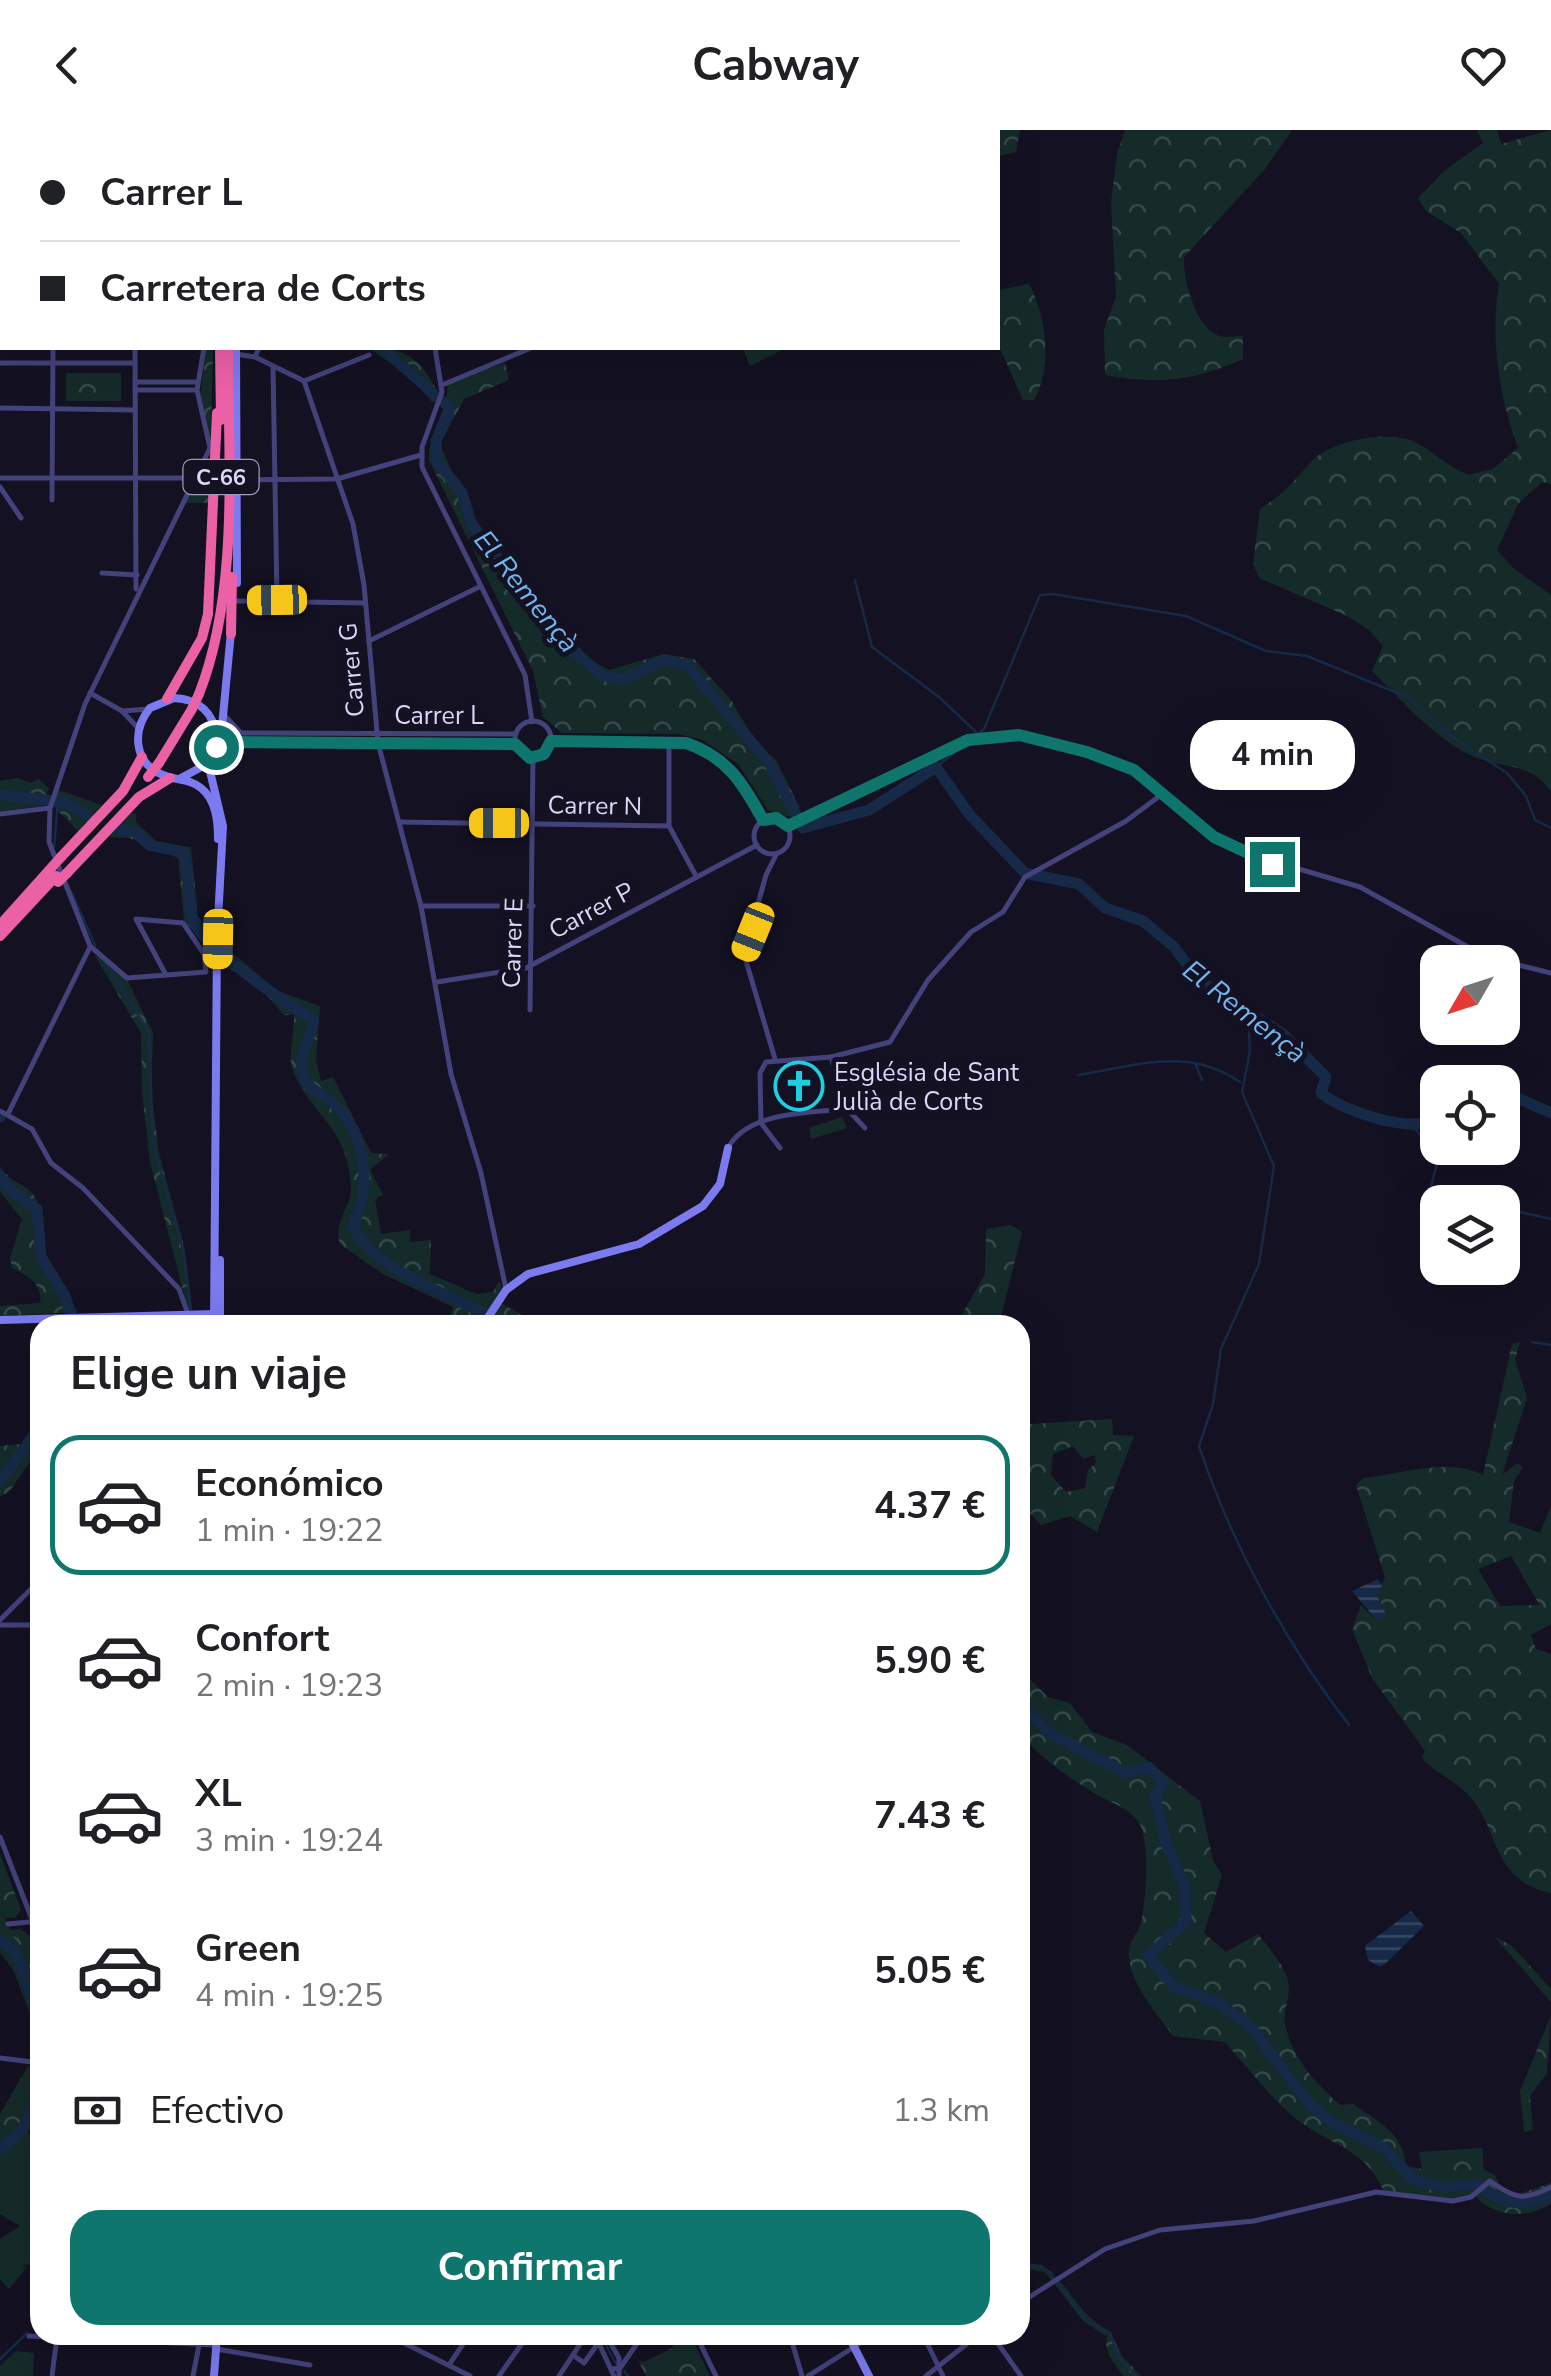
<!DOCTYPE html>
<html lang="es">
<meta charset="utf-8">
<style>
:root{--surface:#fff;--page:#f6f6f6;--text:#202124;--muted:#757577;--line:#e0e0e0;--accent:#0f766e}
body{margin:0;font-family:"Nunito Sans",sans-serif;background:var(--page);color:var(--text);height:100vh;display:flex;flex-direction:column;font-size:38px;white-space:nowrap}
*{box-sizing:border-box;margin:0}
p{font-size:32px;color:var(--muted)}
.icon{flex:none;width:55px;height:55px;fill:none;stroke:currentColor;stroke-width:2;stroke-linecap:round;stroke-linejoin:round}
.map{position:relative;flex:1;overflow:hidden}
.details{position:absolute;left:30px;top:1185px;width:1000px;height:1030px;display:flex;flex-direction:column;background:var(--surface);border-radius:30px;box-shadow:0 10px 40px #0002}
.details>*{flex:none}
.hud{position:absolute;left:0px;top:0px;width:1000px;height:220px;box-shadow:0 10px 40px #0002;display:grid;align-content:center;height:220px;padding:0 40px;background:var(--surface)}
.needle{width:65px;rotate:231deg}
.buttons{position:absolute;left:1420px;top:815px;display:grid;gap:20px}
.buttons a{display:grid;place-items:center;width:100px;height:100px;border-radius:20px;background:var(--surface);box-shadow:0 10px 40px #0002;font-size:50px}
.end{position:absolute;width:45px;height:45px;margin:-22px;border:12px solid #0f766e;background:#fff;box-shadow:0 0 0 5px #fff}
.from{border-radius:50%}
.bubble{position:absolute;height:70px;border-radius:30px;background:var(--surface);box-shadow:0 10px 40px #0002;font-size:32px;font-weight:700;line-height:70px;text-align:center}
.car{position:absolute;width:30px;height:60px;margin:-30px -15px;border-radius:12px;box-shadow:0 0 8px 2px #0007;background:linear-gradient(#f5c518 24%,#345 0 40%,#f5c518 0 76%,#345 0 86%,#f5c518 0)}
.hud b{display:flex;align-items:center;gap:35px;height:95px;font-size:38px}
.hud b+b{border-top:2px solid var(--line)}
.hud i{width:25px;height:25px;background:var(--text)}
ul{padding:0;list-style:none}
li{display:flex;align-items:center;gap:30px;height:140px;margin:0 20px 15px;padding:0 20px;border:5px solid transparent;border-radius:30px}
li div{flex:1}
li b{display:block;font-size:38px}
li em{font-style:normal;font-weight:700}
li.active{border-color:var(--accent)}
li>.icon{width:90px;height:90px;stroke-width:1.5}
h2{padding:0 40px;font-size:45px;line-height:120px}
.pay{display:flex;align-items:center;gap:25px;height:110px;padding:0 40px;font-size:38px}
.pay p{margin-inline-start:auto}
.button{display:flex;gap:20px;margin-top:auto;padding:20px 40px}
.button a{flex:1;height:115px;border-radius:30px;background:var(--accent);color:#fff;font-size:40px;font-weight:700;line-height:115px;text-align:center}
header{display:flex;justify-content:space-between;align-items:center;height:130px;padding:0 40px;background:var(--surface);font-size:45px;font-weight:700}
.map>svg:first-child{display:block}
.green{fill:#152b2a}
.forest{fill:url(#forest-crowns);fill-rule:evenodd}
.water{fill:url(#water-rules)}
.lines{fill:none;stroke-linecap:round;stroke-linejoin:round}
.stream{stroke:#162a47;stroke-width:2.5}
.river{stroke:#162a47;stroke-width:11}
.street{stroke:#43427b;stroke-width:5}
.secondary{stroke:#7b7aee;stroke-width:8}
.highway{stroke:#eb61a5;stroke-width:10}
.highway-bridge{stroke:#eb61a5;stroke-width:10}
.route{stroke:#0f766e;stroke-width:12}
.labels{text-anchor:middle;stroke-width:10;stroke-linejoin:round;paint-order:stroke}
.shield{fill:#141122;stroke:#9f9cb9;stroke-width:2.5}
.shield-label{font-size:22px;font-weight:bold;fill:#dbd7fa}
.street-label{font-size:25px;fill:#dbd7fa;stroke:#141122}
.poi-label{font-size:25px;fill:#dbd7fa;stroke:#141122;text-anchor:start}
.water-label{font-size:28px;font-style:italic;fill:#72b6ed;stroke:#141122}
</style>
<header><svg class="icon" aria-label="back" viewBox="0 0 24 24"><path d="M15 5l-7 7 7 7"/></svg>Cabway<svg class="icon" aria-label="heart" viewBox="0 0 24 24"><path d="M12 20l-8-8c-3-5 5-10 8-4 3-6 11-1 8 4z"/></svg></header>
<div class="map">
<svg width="1551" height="2246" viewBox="0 0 1551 2246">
<defs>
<pattern id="forest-crowns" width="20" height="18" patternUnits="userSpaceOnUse" patternTransform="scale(2.5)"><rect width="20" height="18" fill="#152b2a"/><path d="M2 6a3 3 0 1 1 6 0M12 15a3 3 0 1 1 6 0" fill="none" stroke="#36494a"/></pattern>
<pattern id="water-rules" width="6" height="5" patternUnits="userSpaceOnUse" patternTransform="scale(2.5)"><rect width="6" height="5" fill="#162a47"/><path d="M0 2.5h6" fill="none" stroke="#374862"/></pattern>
</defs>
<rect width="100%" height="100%" fill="#141122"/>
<g class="green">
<polygon points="842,987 847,998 811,1009 809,998"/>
<path d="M0,1776C9,1799 12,1800 23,1819C38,1845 40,1879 40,1909L13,1840L0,1822Z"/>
<polygon points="39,1940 39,1978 28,2003 40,2020 40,2133 24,2135 26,2138 9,2159 0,2149 0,2109 20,2096 0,2084 0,2012 8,2008"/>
<path d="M1020,2131C1072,2139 1066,2179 1110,2201L1106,2206L1084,2192L1045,2142L1021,2138Z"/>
<polygon points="16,2221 34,2223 33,2246 0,2246 0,2236"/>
</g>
<g class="forest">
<polygon points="971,0 1020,0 1016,22 998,26 998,2"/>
<path d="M1125,0H1292L1265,39L1184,127C1183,149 1195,197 1219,206C1225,208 1236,206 1243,206V229C1194,251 1157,255 1105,245L1104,200L1116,166L1111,73L1117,23Z"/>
<path d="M1477,0H1497L1501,14L1551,0V354L1542,352L1518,374L1497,420L1513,438L1551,465V662C1533,631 1497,639 1468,624C1431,605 1401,569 1372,541L1383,516L1369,500L1347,486L1259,448L1253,434L1260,379C1289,360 1289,356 1311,332C1332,310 1388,300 1415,312C1433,322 1448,336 1468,345L1493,339L1518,318C1499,267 1490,208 1499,154L1461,103L1426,81L1418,68L1445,40L1483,13Z"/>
<path d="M1029,154C1046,185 1053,236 1034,270H1023L998,214V160Z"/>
<polygon points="206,218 213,218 211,311 200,267"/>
<path d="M369,218C402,217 419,227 435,257L433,273L410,247Z"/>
<polygon points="743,218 786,218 750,236"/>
<path d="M505,233L509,250L464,269L440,314L457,354L468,365L478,396L590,530L609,540L664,524L694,529L731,570L757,614L776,630L800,678L790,687L768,680L738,634L703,610L678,604L562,603L543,587L533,541L429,330C428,302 450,281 447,253Z"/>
<rect x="66" y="243" width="55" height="28"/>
<polygon points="207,328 211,328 210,373 182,373"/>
<polygon points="17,648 31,653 38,649 49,658 42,676 0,681 0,651"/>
<polygon points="58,660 102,675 78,701 54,677"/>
<polygon points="129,683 136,684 136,692 158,713 191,717 198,786 213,805 213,825 184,790 178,728 129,708 106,707"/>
<path d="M221,813L277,861L320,876L316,930L321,951L333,947L371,1023L389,1024L370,1040L383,1065L375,1069L381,1104L410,1100V1112L431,1110L430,1144L476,1164L493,1162L499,1151L502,1158L479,1195H465L450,1186L453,1177L383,1144L340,1114C332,1092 353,1076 351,1055C347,994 310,986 292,938C288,926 295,899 294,884L284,885L256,853L222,835Z"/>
<polygon points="95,826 106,829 128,851 153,903 151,961 159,1023 184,1116 192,1179 188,1180 150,1032 142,961 141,903"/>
<path d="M0,1036C11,1055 26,1052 34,1066C49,1090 37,1107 44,1127C51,1148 69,1162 77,1182L0,1186V1176L40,1173C43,1154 28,1145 12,1138L10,1128L22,1089L0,1062Z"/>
<polygon points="1011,1095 1022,1102 999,1195 956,1195 985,1144 986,1099"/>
<polygon points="501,1173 532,1191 551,1195 487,1195"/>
<path d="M1520,1212L1515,1229L1527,1268L1502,1345L1517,1333L1523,1337L1514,1351L1509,1392L1540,1403L1551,1376V1494L1531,1505L1536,1519L1551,1524V1763C1491,1750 1501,1702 1470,1667C1456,1650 1436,1644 1422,1628L1425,1621L1372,1548L1352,1499L1361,1475L1378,1492L1383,1477L1377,1465L1385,1447L1356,1355L1363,1348C1401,1344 1448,1327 1483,1345L1512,1214ZM1511,1426L1539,1474L1538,1475L1500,1476L1478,1439Z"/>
<path d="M1022,1289L1030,1294L1112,1289L1113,1305L1134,1306L1097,1402L1070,1386L1041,1395L1020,1372V1320L1026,1310L1020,1302ZM1073,1316L1083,1329L1095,1325L1096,1333L1088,1340L1085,1358L1066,1362L1051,1345L1053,1324Z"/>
<polygon points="22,1314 34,1326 9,1362 0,1366 0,1316"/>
<path d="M1020,1539L1048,1567L1070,1573L1092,1602L1127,1615L1200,1671L1213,1730L1222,1745L1204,1803L1226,1822L1258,1804C1269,1819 1289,1839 1289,1859C1288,1873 1282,1884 1286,1898C1294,1931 1316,1953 1340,1975L1353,1974C1374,1989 1407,2005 1405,2036L1422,2039L1419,2022L1482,2018L1484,2040L1495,2045L1499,2055L1516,2065L1551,2053V2074C1525,2089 1496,2088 1474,2065L1463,2069L1384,2062C1366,2017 1328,2015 1295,1988C1268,1965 1248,1938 1225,1912L1173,1906C1156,1882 1133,1858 1129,1828C1127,1812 1137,1806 1141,1793C1146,1771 1150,1715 1140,1695C1130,1676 1108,1673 1091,1661C1065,1645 1040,1627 1020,1604Z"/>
<polygon points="0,1724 21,1779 15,1788 5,1788 0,1776"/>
<path d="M20,1799C46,1813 40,1845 40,1869L24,1821L8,1800Z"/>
<polygon points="1494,1806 1512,1816 1551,1859 1551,1872"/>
<polygon points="1551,1885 1547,1943 1530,1966 1533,2000 1524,2002 1520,1961"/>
<path d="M28,1936L39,1940C26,1966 28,1996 0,2012V1984Z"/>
<path d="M1110,2201L1122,2226L1141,2246H1123C1114,2233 1099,2216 1110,2201Z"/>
<polygon points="681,2205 690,2205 710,2246 646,2246 638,2230 644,2232 672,2218"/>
</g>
<g class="water">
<polygon points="1378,1449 1382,1455 1377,1465 1386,1485 1378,1492 1352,1461"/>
<polygon points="1411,1781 1424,1796 1385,1834 1380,1837 1368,1830 1365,1816"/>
</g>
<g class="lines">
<g class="stream">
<polyline points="855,450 872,517 939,567 976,602"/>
<polyline points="973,608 984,599 1040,465 1053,464 1186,486 1266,521 1307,526 1407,567 1454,608 1507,643 1526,666 1535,690 1551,698"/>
<polyline points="936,637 967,613"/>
<polyline points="54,717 58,671"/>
<polyline points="71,761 95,815"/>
<polyline points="107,834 149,903 153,1013 184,1123 193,1195"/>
<path d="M1248,882L1250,921L1242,962L1274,1036L1259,1134L1221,1219L1213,1274L1199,1316C1232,1415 1285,1512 1349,1595"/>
<polyline points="1195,933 1202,950"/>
<path d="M1078,945C1136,936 1187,916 1240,952"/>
<polyline points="1414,997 1438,1030 1430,1060 1476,1072"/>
<polyline points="1502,1078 1551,1089"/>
<polyline points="1423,1113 1422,1081 1430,1061"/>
<polyline points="1532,1212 1551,1215"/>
<polyline points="1020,2134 1041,2136 1052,2144"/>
<polyline points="1057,2151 1085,2190 1110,2203 1118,2225 1136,2246"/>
<polyline points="604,2211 616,2234"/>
<polyline points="0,2229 27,2203"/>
<polyline points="624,2241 628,2246"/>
</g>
<g class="river">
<polyline points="0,93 2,91"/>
<path d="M382,218L450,278L436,311L437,331L462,363L471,393L559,508L601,545L623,550L663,530L687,535L769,633L803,698L869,680L936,637L969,684L1025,743L1079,754L1105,778L1143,791L1173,816L1199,850L1283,904L1326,947L1321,963C1344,982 1414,1005 1438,988"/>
<polyline points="0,665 64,672 89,686"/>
<path d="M116,698L134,701L149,715L183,722C192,745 185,771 194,792C203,817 288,875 314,890C309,910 296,929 305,950C310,962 326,965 334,974C367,1006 372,1057 353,1096C372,1142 461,1167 505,1195"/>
<polyline points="1502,961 1551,983"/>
<polyline points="0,986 0,987"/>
<polyline points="0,1046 12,1062 37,1079 41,1127 65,1166 74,1195"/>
<polyline points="0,1351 40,1297"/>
<path d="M1020,1575L1051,1604L1126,1643L1149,1637L1164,1653L1155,1667L1166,1714L1185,1756L1186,1792L1148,1826L1173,1856L1220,1874L1251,1897L1310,1975L1331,1992L1384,2018L1412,2048L1424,2053L1445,2057L1479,2054C1503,2076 1523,2078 1551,2065"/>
<polyline points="0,1810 18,1825 40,1892"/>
<path d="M0,2018C36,1993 29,1987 40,1948"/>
</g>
<g class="street">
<polyline points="449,0 449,2"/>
<polyline points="138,2 138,0"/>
<polyline points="238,2 238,0"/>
<polyline points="0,134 2,134"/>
<polyline points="0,174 2,174"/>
<polyline points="135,218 136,459"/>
<polyline points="435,218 442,262 422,317 422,337 525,545 532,592"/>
<polyline points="236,224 255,227 304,251 353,394 364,455 378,613 421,776 451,944 481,1043 506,1159"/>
<polyline points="255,227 259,218"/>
<polyline points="0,233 135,233"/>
<polyline points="273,236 277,470"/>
<polyline points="304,251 369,225"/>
<polyline points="135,252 197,252"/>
<polyline points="442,255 531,218"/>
<polyline points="135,260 197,260"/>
<polyline points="0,278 135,280"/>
<polyline points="0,348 192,348"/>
<polyline points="238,350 337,349 421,325"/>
<polyline points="0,357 21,388"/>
<polyline points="52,370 53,218"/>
<polyline points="102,443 137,445"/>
<polyline points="236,471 365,473"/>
<polyline points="369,511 481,456"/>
<polyline points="90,563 122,581 138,598"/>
<polyline points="122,581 149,579"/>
<polyline points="224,585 240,602"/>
<circle cx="533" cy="609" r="18"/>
<polyline points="220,597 242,603 516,604"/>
<path d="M551,611L686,613C727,626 743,653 763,690"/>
<polyline points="669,613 669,696 696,746"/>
<polyline points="217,621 236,613 515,613"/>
<polyline points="0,684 50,678"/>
<circle cx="772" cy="706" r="18"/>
<polyline points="400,692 669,696"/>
<polyline points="788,696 968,610 1019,605 1134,640 1214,707 1238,721 1360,757 1486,827 1551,843"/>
<polyline points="421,776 533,776"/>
<polyline points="165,843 136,789 183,793 204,824 206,842 127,848 90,816 49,712 50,678 85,574 210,318 197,260 204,218"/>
<polyline points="437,852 526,838 757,715"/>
<polyline points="530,880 533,627"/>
<polyline points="775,929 744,824 766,745 777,723"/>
<polyline points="847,979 865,998"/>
<polyline points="0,981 32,999 51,1033 83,1058 179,1159 188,1184"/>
<polyline points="8,984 90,817"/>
<path d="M728,1018C748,981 810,983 847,979L831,927"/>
<polyline points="780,1018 761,993 760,943 766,932 831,927 890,912 928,850 971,802 1003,782 1025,747 1126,691 1165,662"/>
<polyline points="0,1490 40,1450"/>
<polyline points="0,1495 40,1495"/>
<polyline points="0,1707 40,1810"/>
<polyline points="8,1794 40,1791"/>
<polyline points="0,1928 40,1933"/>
<path d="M1020,2173L1105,2119L1160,2100L1254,2091L1376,2062L1453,2071L1471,2067L1490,2051C1515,2069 1524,2071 1551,2057"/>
<polyline points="388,2205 470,2246"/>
<polyline points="595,2205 614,2246"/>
<polyline points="606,2205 619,2228 619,2246"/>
<polyline points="696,2205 716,2246"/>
<polyline points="790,2205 802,2246"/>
<polyline points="992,2205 1021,2246"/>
<polyline points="29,2206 215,2215"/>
<polyline points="928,2215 943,2246"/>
<polyline points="216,2219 310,2235"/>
<polyline points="573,2225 584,2233 604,2205"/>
<polyline points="449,2235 469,2205"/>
<polyline points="612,2239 620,2238 643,2205"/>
<polyline points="52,2246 57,2207"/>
<polyline points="193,2246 201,2205"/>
<polyline points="499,2246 528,2205"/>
<polyline points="559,2246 586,2205"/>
<polyline points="808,2246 873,2205"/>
<polyline points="926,2246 978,2205"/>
</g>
<g class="secondary">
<polyline points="310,0 310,2"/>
<polyline points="236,218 237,453"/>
<path d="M217,608C214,583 199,569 174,568L150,578C132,600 133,633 163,645C176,651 189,648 201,658C216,670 218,691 218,709"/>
<polyline points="181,648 207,634"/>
<polyline points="220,1130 220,1195"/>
<polyline points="0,1190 214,1184"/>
<polyline points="214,1195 217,809 223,696 209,637 221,607 231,502"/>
<polyline points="483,1195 506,1160 528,1144 639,1114 703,1076 720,1054 728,1018"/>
<polyline points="848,2205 869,2246"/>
<polyline points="214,2246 217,2205"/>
</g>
<g class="highway">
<polyline points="220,0 220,2"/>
<polyline points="229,2 229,0"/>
<polyline points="220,218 221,290"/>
<polyline points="231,504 232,447"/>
<path d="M199,564C240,459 228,329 228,218"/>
<polyline points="167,569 202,508 208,484 217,283"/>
<polyline points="159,633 192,579"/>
<polyline points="61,727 123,661 142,627"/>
<polyline points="67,743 139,667 170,648"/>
<polyline points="0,795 52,737"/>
<polyline points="0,806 56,746"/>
</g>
<g class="highway-bridge">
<polyline points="192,579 199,564"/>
<polyline points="148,647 159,633"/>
<polyline points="52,737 61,727"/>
<polyline points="58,752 67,743"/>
</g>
</g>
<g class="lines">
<path class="route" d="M216,617L214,623L236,612L515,614L530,628L544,624L551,611L686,613C727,627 743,653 763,690L776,688L788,696L968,610L1019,605L1087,622L1134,640L1214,707L1272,734"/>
</g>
<defs>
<g id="church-ring" transform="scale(2.5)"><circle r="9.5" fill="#141122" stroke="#1dcfe0" stroke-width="1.5"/><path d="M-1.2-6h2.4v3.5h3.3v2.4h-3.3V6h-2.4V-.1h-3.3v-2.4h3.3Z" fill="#1dcfe0"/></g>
</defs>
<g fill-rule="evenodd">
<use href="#church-ring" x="799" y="956"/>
</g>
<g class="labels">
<rect class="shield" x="183.5" y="330" width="75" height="34" rx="8"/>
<g class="shield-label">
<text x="221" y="355">C-66</text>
</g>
<g class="street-label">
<text transform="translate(351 540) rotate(-95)" y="9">Carrer G</text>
<text x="439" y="594">Carrer L</text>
<text transform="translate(595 675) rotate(1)" y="9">Carrer N</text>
<text transform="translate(591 780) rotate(-28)" y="9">Carrer P</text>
<text transform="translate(512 813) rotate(-88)" y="9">Carrer E</text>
</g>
<g class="poi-label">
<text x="834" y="951">Església de Sant<tspan x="834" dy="29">Julià de Corts</tspan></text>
</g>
<g class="water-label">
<text transform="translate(527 461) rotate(51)" y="10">El Remençà</text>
<text transform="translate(1245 881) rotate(38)" y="10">El Remençà</text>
</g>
</g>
</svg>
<div class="buttons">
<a><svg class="needle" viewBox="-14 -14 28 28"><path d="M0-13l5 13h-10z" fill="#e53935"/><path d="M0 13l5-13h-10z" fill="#757577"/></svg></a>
<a><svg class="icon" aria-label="locate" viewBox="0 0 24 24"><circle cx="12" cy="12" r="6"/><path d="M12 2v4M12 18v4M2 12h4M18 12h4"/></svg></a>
<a><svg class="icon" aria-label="layers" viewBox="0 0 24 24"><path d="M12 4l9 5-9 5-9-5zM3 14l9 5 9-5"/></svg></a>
</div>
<i class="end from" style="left:216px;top:617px"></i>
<i class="end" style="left:1272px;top:734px"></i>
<div class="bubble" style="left:1190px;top:590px;width:165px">4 min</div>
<i class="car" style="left:277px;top:470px;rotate:269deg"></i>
<i class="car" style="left:499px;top:693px;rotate:270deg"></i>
<i class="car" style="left:753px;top:802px;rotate:202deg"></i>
<i class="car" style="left:218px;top:809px;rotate:181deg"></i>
<div class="hud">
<b><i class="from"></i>Carrer L</b>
<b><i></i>Carretera de Corts</b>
</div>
<section class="details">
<h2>Elige un viaje</h2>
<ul>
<li class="active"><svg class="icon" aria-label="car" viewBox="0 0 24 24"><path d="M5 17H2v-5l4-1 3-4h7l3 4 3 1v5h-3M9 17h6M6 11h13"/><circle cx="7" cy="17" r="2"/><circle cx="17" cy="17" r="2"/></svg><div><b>Económico</b><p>1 min · 19:22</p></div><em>4.37 €</em></li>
<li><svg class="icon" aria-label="car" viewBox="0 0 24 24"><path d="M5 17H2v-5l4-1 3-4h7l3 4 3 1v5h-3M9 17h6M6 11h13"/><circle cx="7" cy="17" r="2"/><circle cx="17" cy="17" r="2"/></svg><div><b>Confort</b><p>2 min · 19:23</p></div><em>5.90 €</em></li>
<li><svg class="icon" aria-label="car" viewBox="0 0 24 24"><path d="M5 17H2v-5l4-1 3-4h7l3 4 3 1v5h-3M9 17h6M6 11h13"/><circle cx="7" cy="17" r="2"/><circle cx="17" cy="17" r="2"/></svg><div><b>XL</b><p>3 min · 19:24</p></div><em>7.43 €</em></li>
<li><svg class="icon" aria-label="car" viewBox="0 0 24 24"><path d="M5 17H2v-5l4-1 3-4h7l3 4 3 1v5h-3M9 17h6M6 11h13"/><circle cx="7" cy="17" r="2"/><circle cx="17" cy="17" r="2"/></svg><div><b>Green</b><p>4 min · 19:25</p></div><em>5.05 €</em></li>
</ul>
<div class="pay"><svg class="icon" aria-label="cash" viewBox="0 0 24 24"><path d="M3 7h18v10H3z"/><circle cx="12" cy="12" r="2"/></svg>Efectivo<p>1.3 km</p></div>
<div class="button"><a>Confirmar</a></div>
</section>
</div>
